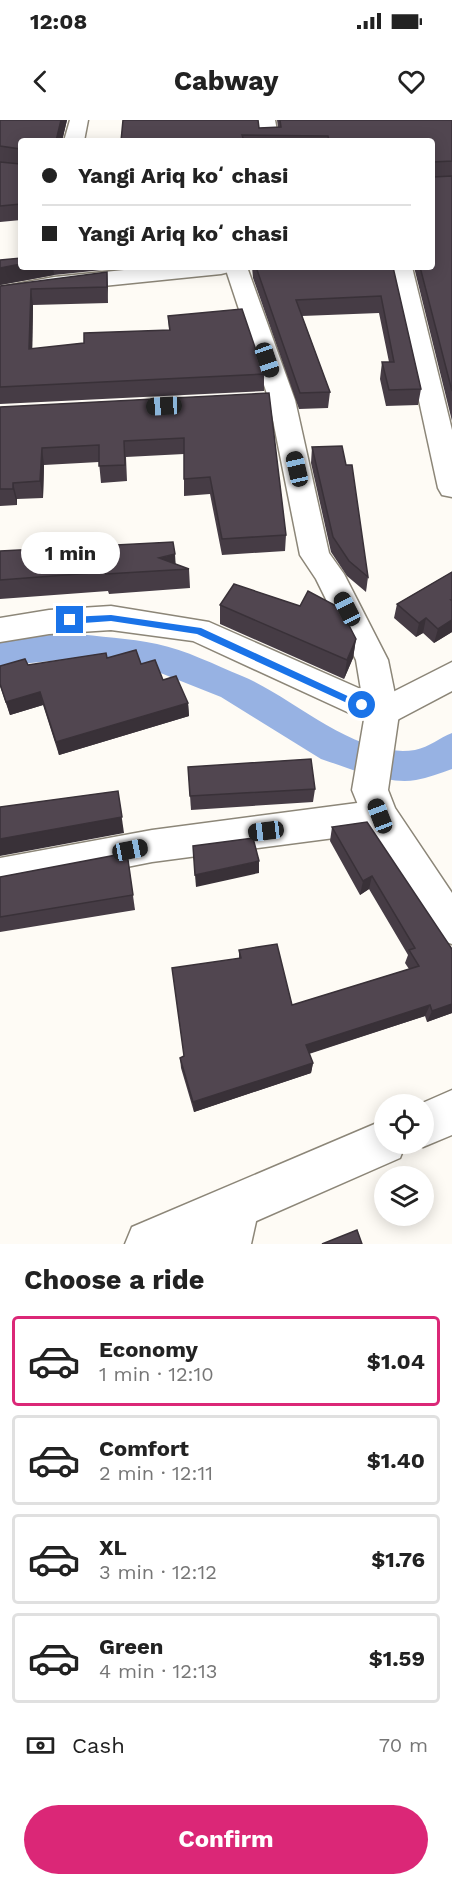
<!DOCTYPE html>
<meta charset="utf-8">
<style>
:root{--surface:#fff;--page:#f6f6f6;--text:#222;--muted:#767676;--line:#e0e0e0;--accent:#db2777}
body{margin:0;font-family:"Work Sans",sans-serif;background:var(--page);color:var(--text);height:100vh;display:flex;flex-direction:column;font-size:22px;white-space:nowrap}
*{box-sizing:border-box;margin:0}
p{font-size:20px;color:var(--muted)}
.icon{flex:none;width:33px;height:33px;fill:none;stroke:currentColor;stroke-width:2;stroke-linecap:round;stroke-linejoin:round}
.map{position:relative;height:1124px;overflow:hidden}
.panel{display:flex;flex-direction:column;background:var(--surface);flex:1}
.panel>*{flex:none}
.hud{position:absolute;left:18px;top:18px;width:417px;height:132px;border-radius:6px;box-shadow:0 3px 15px #0003;display:grid;align-content:center;height:132px;padding:0 24px;background:var(--surface)}
.controls{position:absolute;left:374px;top:974px;display:grid;gap:12px}
.controls a{display:grid;place-items:center;width:60px;height:60px;border-radius:50%;background:var(--surface);box-shadow:0 3px 15px #0003;font-size:30px}
.end{position:absolute;width:27px;height:27px;margin:-14px;border:8px solid #1a73e8;background:#fff;box-shadow:0 0 0 3px #fff}
.from{border-radius:50%}
.bubble{position:absolute;height:42px;border-radius:21px;background:var(--surface);box-shadow:0 3px 15px #0003;font-size:20px;font-weight:700;line-height:42px;text-align:center}
.car{position:absolute;width:18px;height:36px;margin:-18px -9px;border-radius:8px;box-shadow:0 0 4px 2px #0007;background:linear-gradient(#222 24%,#8ab4d8 0 40%,#222 0 76%,#8ab4d8 0 86%,#222 0)}
.hud b{display:flex;align-items:center;gap:21px;height:57px;font-size:22px}
.hud b+b{border-top:2px solid var(--line)}
.hud i{width:15px;height:15px;background:var(--text)}
ul{padding:0;list-style:none}
li{display:flex;align-items:center;gap:18px;height:90px;margin:0 12px 9px;padding:0 12px;border:3px solid var(--line);border-radius:6px}
li div{flex:1}
li b{display:block;font-size:22px}
li em{font-style:normal;font-weight:700}
li.on{border-color:var(--accent)}
li>.icon{width:54px;height:54px;stroke-width:1.5}
h2{padding:0 24px;font-size:27px;line-height:72px}
.pay{display:flex;align-items:center;gap:15px;height:66px;padding:0 24px;font-size:22px}
.pay p{margin-inline-start:auto}
.primary-button{display:flex;gap:12px;margin-top:auto;padding:12px 24px}
.primary-button a{flex:1;height:69px;border-radius:36px;background:var(--accent);color:#fff;font-size:24px;font-weight:700;line-height:69px;text-align:center}
.status{display:flex;justify-content:space-between;align-items:center;height:42px;padding:0 30px;background:var(--surface);direction:ltr}
.status svg{height:16px;fill:currentColor}
header{display:flex;justify-content:space-between;align-items:center;height:78px;padding:0 24px;background:var(--surface);font-size:27px;font-weight:700}
.map>svg:first-child{display:block}
.lines{fill:none;stroke-linecap:round;stroke-linejoin:round}
.canal{fill:#97b2e3;fill-rule:evenodd}
.street-casing{stroke:#8c8678;stroke-width:3}
.secondary-casing{stroke:#8c8678;stroke-width:3}
.street{fill:#fff;fill-rule:evenodd}
.secondary{fill:#fff;fill-rule:evenodd}
.wall{fill:#463c45}
.shaded-wall{fill:#393138}
.building{fill:#514650;stroke:#393138;stroke-width:1.5}
.route{fill:#1a73e8}
</style>
<div class="status"><b>12:08</b><svg viewBox="0 0 49 12"><path d="M0 12V9h3v3zM5 12V6h3v6zM10 12V3h3v9zM15 12V0h3v12zM26 1h20v11H26zM47 4h2v5h-2z"/></svg></div>
<header><svg class="icon" aria-label="back" viewBox="0 0 24 24"><path d="M15 5l-7 7 7 7"/></svg>Cabway<svg class="icon" aria-label="heart" viewBox="0 0 24 24"><path d="M12 20l-8-8c-3-5 5-10 8-4 3-6 11-1 8 4z"/></svg></header>
<div class="map">
<svg width="452" height="1124" viewBox="0 0 452 1124">
<rect width="100%" height="100%" fill="#fefbf5"/>
<g class="lines">
<path class="canal" d="M71,513C99,517 129,518 157,524C186,530 215,545 242,556C295,578 355,639 415,630C430,627 439,618 452,613V649C440,653 428,658 416,660C386,665 349,648 321,639L221,577L153,550L71,539L0,546V520Z"/>
<g class="street-casing">
<g id="street">
<polygon points="70,0 88,0 84,21 64,21"/>
<polygon points="154,147 232,147 229,152 221,154 54,171 0,181 0,167 54,157"/>
<polygon points="390,147 412,147 452,310 452,377 442,375 438,368"/>
<polygon points="111,486 209,502 381,578 452,542 452,571 382,608 193,521 111,510 49,514 0,522 0,498 49,490"/>
<polygon points="380,680 393,685 398,696 393,707 380,712 152,742 0,772 0,738 152,710"/>
<polygon points="236,1065 252,1072 259,1088 251,1124 203,1124 220,1072"/>
</g>
</g>
<g class="secondary-casing">
<g id="secondary">
<polygon points="257,0 275,0 279,21 259,21"/>
<polygon points="225,147 247,147 295,280 329,433 344,454 388,540 399,594 388,670 395,688 452,773 452,824 438,819 367,707 352,670 365,594 356,540 316,459 300,435 269,280"/>
<polygon points="452,970 452,1015 423,1027 413,1023 423,1023 423,984 420,984"/>
<polygon points="384,1000 384,1023 406,1023 400,1038 204,1124 125,1124 132,1107"/>
</g>
</g>
<use href="#street" class="street"/>
<use href="#secondary" class="secondary"/>
</g>
<g class="wall">
<polygon points="0,0 67,0 62,21 21,21 21,100 0,102"/>
<polygon points="277,0 452,0 452,301 414,147 432,147 432,21 121,21 259,8 278,7"/>
<polygon points="0,140 21,147 131,147 54,155 0,165"/>
<polygon points="252,147 393,147 421,269 418,285 386,286 380,259 382,242 389,242 379,193 302,196 330,272 328,288 299,289 253,158"/>
<polygon points="107,152 108,183 33,185 32,229 84,223 169,210 168,196 264,254 264,271 0,284 0,166"/>
<polygon points="269,273 286,415 285,431 222,435 210,374 184,376 184,334 126,337 127,361 101,363 99,342 44,345 43,378 17,379 17,385 0,386 0,287"/>
<polygon points="312,327 368,457 366,472 347,456 331,432 311,343"/>
<polygon points="0,431 175,444 189,449 190,468 109,474 108,471 0,479"/>
<polygon points="452,452 452,512 434,523 423,513 416,517 394,498 397,484"/>
<polygon points="220,485 356,519 353,538 344,559 220,504"/>
<polygon points="107,538 141,544 163,560 188,583 189,596 59,635 43,585 10,595 0,566 0,546 28,545"/>
<polygon points="188,647 315,669 313,682 191,690"/>
<polygon points="332,707 452,829 452,893 427,902 425,896 309,934 313,943 311,953 194,992 181,948 180,938 184,936 239,838 239,830 292,885 409,849 405,843 408,835 369,769 360,775 330,721"/>
<polygon points="127,733 135,790 0,812 0,757"/>
</g>
<g class="shaded-wall">
<polygon points="61,0 67,0 62,21 56,21"/>
<polygon points="21,144 21,147 53,147 54,155 0,165 0,148"/>
<polygon points="107,152 108,168 108,183 107,167"/>
<polygon points="31,169 33,185 32,246 29,229"/>
<polygon points="42,328 44,345 43,378 40,361"/>
<polygon points="13,363 17,379 17,385 13,369"/>
<polygon points="175,434 176,449 159,438"/>
<polygon points="426,498 423,513 416,517 419,503"/>
<polygon points="452,500 452,512 434,523 438,509"/>
<polygon points="356,519 353,538 344,559 347,540"/>
<polygon points="40,572 43,585 10,595 6,582"/>
<polygon points="188,583 189,596 59,635 56,622"/>
<polygon points="118,671 124,713 0,736 0,719"/>
<polygon points="259,741 259,753 196,767 195,755"/>
<polygon points="372,756 369,769 360,775 363,761"/>
<polygon points="452,884 452,893 427,902 432,891"/>
<polygon points="430,885 425,896 304,935 306,925"/>
<polygon points="313,943 311,953 194,992 193,982"/>
</g>
<g class="building">
<polygon points="0,0 61,0 56,21 21,21 21,84 0,86 0,42 20,44 20,29 0,26"/>
<polygon points="123,0 258,0 259,8 281,7 280,0 452,0 452,41 433,42 433,57 452,56 452,271 420,147 432,147 432,21 329,21 328,16 242,15 244,21 121,21"/>
<polygon points="21,138 21,144 0,148 0,140"/>
<polygon points="256,147 393,147 421,269 389,270 382,242 394,242 381,176 296,180 330,272 300,273"/>
<polygon points="107,152 107,167 31,169 29,229 84,223 84,213 170,210 168,196 242,189 264,254 0,267 0,166"/>
<polygon points="269,273 286,415 222,419 210,357 184,359 184,318 124,321 125,345 99,346 99,325 42,328 40,361 13,363 13,369 0,369 0,287"/>
<polygon points="342,326 346,345 352,345 368,457 349,441 333,417 312,327"/>
<polygon points="173,422 175,434 159,438 189,449 106,454 105,452 0,460 0,431"/>
<polygon points="452,452 452,480 451,480 452,481 452,500 438,509 426,498 419,503 397,484"/>
<polygon points="234,464 300,486 308,471 340,488 356,519 347,540 220,485"/>
<polygon points="136,530 141,544 155,540 163,560 176,556 188,583 56,622 40,572 6,582 0,564 0,546 25,539 28,545 106,533 107,538"/>
<polygon points="311,639 315,669 190,676 188,647"/>
<polygon points="118,671 122,697 0,719 0,687"/>
<polygon points="367,702 452,829 452,884 432,891 430,885 306,925 313,943 193,982 180,938 184,936 172,848 241,838 239,830 277,824 292,885 419,846 409,830 415,828 372,756 363,761 332,707"/>
<polygon points="253,718 259,741 195,755 193,726"/>
<polygon points="127,733 133,775 0,797 0,757"/>
<polygon points="357,1110 362,1124 322,1124"/>
</g>
<polygon class="route" points="111,495 201,508 367,585 365,588 358,588 197,514 111,501 70,504 65,500 70,497"/>
</svg>
<div class="controls">
<a><svg class="icon" aria-label="locate" viewBox="0 0 24 24"><circle cx="12" cy="12" r="6"/><path d="M12 2v4M12 18v4M2 12h4M18 12h4"/></svg></a>
<a><svg class="icon" aria-label="layers" viewBox="0 0 24 24"><path d="M12 4l9 5-9 5-9-5zM3 14l9 5 9-5"/></svg></a>
</div>
<i class="end from" style="left:362px;top:585px"></i>
<i class="end" style="left:70px;top:500px"></i>
<div class="bubble" style="left:21px;top:412px;width:99px">1 min</div>
<i class="car" style="left:267px;top:240px;rotate:161deg"></i>
<i class="car" style="left:164px;top:286px;rotate:267deg"></i>
<i class="car" style="left:297px;top:349px;rotate:347deg"></i>
<i class="car" style="left:347px;top:489px;rotate:333deg"></i>
<i class="car" style="left:380px;top:696px;rotate:339deg"></i>
<i class="car" style="left:266px;top:711px;rotate:263deg"></i>
<i class="car" style="left:130px;top:730px;rotate:79deg"></i>
<div class="hud">
<b><i class="from"></i>Yangi Ariq koʻchasi</b>
<b><i></i>Yangi Ariq koʻchasi</b>
</div>
</div>
<section class="panel">
<h2>Choose a ride</h2>
<ul>
<li class="on"><svg class="icon" aria-label="car" viewBox="0 0 24 24"><path d="M5 17H2v-5l4-1 3-4h7l3 4 3 1v5h-3M9 17h6M6 11h13"/><circle cx="7" cy="17" r="2"/><circle cx="17" cy="17" r="2"/></svg><div><b>Economy</b><p>1 min · 12:10</p></div><em>$1.04</em></li>
<li><svg class="icon" aria-label="car" viewBox="0 0 24 24"><path d="M5 17H2v-5l4-1 3-4h7l3 4 3 1v5h-3M9 17h6M6 11h13"/><circle cx="7" cy="17" r="2"/><circle cx="17" cy="17" r="2"/></svg><div><b>Comfort</b><p>2 min · 12:11</p></div><em>$1.40</em></li>
<li><svg class="icon" aria-label="car" viewBox="0 0 24 24"><path d="M5 17H2v-5l4-1 3-4h7l3 4 3 1v5h-3M9 17h6M6 11h13"/><circle cx="7" cy="17" r="2"/><circle cx="17" cy="17" r="2"/></svg><div><b>XL</b><p>3 min · 12:12</p></div><em>$1.76</em></li>
<li><svg class="icon" aria-label="car" viewBox="0 0 24 24"><path d="M5 17H2v-5l4-1 3-4h7l3 4 3 1v5h-3M9 17h6M6 11h13"/><circle cx="7" cy="17" r="2"/><circle cx="17" cy="17" r="2"/></svg><div><b>Green</b><p>4 min · 12:13</p></div><em>$1.59</em></li>
</ul>
<div class="pay"><svg class="icon" aria-label="cash" viewBox="0 0 24 24"><path d="M3 7h18v10H3z"/><circle cx="12" cy="12" r="2"/></svg>Cash<p>70 m</p></div>
<div class="primary-button"><a>Confirm</a></div>
</section>
